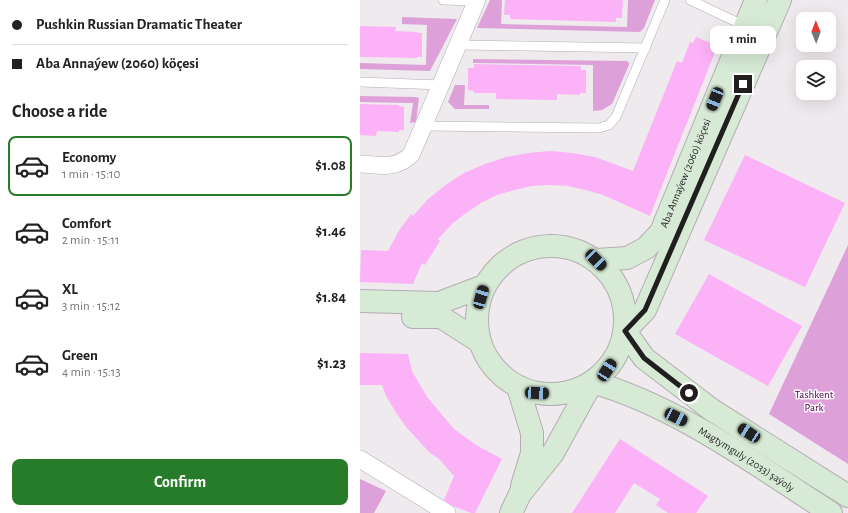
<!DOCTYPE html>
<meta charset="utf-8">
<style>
:root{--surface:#fff;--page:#f2f2f2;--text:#222;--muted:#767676;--line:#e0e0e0;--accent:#277c29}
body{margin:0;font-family:"Alegreya Sans",sans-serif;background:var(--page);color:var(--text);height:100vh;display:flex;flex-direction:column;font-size:15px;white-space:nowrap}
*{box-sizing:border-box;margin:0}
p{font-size:13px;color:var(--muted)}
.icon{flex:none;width:22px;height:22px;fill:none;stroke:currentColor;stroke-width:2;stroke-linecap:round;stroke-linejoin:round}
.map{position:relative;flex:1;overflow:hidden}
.drawer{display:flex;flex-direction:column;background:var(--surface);width:360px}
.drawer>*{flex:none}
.hud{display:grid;align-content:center;height:88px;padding:0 12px;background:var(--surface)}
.needle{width:26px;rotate:359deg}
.fabs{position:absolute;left:436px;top:12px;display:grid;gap:8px}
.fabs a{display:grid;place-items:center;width:40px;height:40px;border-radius:8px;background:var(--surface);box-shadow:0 4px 16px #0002;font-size:20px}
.end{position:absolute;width:18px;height:18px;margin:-9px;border:5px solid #201e1f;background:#fff;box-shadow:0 0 0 2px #fff}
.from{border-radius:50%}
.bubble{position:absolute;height:28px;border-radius:8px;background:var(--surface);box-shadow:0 4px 16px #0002;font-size:13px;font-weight:700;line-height:28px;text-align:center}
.car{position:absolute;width:12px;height:24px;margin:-12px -6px;border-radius:5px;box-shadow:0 0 3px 1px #0007;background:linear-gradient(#222 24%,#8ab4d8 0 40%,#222 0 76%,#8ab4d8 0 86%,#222 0)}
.hud b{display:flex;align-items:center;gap:14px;height:38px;font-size:15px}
.hud b+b{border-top:1px solid var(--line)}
.hud i{width:10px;height:10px;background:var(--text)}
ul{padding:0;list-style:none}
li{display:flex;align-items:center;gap:12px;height:60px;margin:0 8px 6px;padding:0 4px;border:2px solid transparent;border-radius:8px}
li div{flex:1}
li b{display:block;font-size:15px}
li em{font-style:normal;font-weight:700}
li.on{border-color:var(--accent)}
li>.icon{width:36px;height:36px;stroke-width:1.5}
h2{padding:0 12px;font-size:18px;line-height:48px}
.cta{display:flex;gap:8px;margin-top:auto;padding:8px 12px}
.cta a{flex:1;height:46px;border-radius:8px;background:var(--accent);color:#fff;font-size:16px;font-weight:700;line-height:46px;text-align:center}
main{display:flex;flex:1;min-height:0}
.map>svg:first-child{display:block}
.green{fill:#dea0d9}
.building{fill:#fcb2f6}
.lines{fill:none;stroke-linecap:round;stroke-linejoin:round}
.lane-casing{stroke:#b2adb1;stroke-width:10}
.street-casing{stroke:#b2adb1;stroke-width:18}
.secondary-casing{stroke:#b2adb1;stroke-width:24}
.lane{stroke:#fff;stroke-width:9}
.street{stroke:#fff;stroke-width:17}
.secondary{stroke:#d7ead6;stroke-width:22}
.route{stroke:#201e1f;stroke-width:5}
.labels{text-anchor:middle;stroke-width:3;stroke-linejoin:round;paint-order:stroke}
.street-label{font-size:11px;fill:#201e1f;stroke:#fcf7fc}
.park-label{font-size:11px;fill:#490747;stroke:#fcf7fc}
</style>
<main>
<section class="drawer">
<div class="hud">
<b><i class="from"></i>Pushkin Russian Dramatic Theater</b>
<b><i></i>Aba Annaýew (2060) köçesi</b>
</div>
<h2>Choose a ride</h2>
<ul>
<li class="on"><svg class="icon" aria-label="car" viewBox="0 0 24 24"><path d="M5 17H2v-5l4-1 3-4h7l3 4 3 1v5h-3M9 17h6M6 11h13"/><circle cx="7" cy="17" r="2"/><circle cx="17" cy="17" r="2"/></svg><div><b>Economy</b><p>1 min · 15:10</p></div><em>$1.08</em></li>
<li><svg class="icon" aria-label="car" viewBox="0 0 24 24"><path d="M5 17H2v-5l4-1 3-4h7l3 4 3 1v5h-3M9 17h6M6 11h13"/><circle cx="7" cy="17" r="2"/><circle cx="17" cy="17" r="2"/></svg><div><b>Comfort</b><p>2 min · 15:11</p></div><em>$1.46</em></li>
<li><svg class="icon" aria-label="car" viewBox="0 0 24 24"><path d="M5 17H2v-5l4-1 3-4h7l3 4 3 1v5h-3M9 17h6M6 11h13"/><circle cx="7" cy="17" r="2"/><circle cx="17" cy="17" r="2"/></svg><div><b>XL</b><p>3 min · 15:12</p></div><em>$1.84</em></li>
<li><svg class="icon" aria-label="car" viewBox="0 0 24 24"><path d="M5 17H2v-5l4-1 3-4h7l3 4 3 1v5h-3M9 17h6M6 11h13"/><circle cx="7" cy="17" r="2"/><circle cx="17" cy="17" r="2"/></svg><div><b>Green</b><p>4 min · 15:13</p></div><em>$1.23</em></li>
</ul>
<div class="cta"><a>Confirm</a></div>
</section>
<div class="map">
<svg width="488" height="513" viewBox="0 0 488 513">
<rect width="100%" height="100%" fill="#efeaee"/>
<g class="green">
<polygon points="130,0 142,0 141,24 267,27 268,0 295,0 284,28 280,32 117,28"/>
<polygon points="42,17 97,19 70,71 0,69 0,63 66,65 67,25 42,24"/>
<polygon points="113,59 267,61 269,63 269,65 252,104 242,110 233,111 233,65 113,63"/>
<polygon points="95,85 105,85 104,105 129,105 129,109 95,109 88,102"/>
<polygon points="0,96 55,97 59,98 56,122 50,123 53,103 0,102"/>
<polygon points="488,245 488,464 409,414"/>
<polygon points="0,479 26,491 14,513 0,513"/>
</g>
<g class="building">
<polygon points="145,0 263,0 262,18 256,18 256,22 150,19 150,15 144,15"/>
<polygon points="0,26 36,27 35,31 57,32 57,33 62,33 62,57 57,57 57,58 0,57"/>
<polygon points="336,37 355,45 353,51 355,52 290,216 243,195 226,190 208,186 190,185 172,186 154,190 137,195 121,203 106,213 92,224 78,239 80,241 65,265 62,263 53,284 0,282 1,250 28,251 38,232 51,214 53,216 68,199 87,184 104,173 125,164 146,157 168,153 190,151 212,153 235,157 273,171 317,61 322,63 330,42 333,43"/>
<polygon points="114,64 221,66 221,70 226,70 226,93 220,93 220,95 197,94 197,100 136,99 136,93 114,93 114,91 108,90 108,68 114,68"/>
<polygon points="0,104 39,105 39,106 44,107 44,130 39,130 39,132 17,131 16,136 0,135"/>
<polygon points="385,155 485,203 445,287 344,240"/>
<polygon points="349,274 442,326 408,386 315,334"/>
<polygon points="0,353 48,354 52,371 67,397 94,429 116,445 142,459 115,513 111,513 93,506 84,500 94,476 79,459 69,452 47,428 37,414 26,396 22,385 0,385"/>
<polygon points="260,439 348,496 336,513 308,513 296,505 300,499 274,483 255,513 212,513"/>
</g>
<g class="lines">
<g class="lane-casing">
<g id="lane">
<polyline points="83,0 116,1"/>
<polyline points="330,0 385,26"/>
<polyline points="98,45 286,48"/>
<polyline points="0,82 81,85"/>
<polyline points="64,126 239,128 249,125 256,117 305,0"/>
</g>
</g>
<g class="street-casing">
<g id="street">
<path d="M0,164C21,165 34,170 51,155L117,0"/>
<polyline points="0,459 87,513"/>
</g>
</g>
<g class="secondary-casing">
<g id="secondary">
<polyline points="420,0 285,310 265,331 284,358 352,410 488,496"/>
<circle cx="191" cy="320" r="74"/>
<path id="s1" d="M236,260L267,258L286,248L301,232L396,0"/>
<polyline points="0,301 79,303 124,286"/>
<polyline points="53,317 81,317 120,342"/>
<polyline points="158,387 172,433 172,453 162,486"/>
<path id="s2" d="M151,513L160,494L193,453L232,382C319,407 396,465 471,513"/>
</g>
</g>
<use href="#lane" class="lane"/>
<use href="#street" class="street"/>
<use href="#secondary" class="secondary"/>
</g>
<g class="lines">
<polyline class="route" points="329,393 284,358 265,331 285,310 383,84"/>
</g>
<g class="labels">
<g class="street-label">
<text dy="4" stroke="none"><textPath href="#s1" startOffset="138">Aba Annaýew (2060) köçesi</textPath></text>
<text dy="4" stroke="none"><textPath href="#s2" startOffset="328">Magtymguly (2033) şaýoly</textPath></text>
</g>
<g class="park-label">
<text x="454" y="398">Tashkent<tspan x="454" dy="13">Park</tspan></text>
</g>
</g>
</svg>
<div class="fabs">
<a><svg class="needle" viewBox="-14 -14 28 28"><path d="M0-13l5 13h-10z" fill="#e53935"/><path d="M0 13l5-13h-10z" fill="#767676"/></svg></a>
<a><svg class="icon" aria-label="layers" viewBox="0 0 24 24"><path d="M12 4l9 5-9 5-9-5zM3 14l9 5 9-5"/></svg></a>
</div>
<i class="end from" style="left:329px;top:393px"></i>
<i class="end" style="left:383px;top:84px"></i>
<div class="bubble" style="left:350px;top:26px;width:66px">1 min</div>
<i class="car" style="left:355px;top:99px;rotate:202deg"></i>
<i class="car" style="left:236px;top:260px;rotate:135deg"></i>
<i class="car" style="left:121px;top:297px;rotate:16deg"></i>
<i class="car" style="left:247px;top:370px;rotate:33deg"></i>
<i class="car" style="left:177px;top:393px;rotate:93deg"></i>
<i class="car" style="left:316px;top:417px;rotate:116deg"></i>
<i class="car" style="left:389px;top:433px;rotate:303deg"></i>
</div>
</main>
